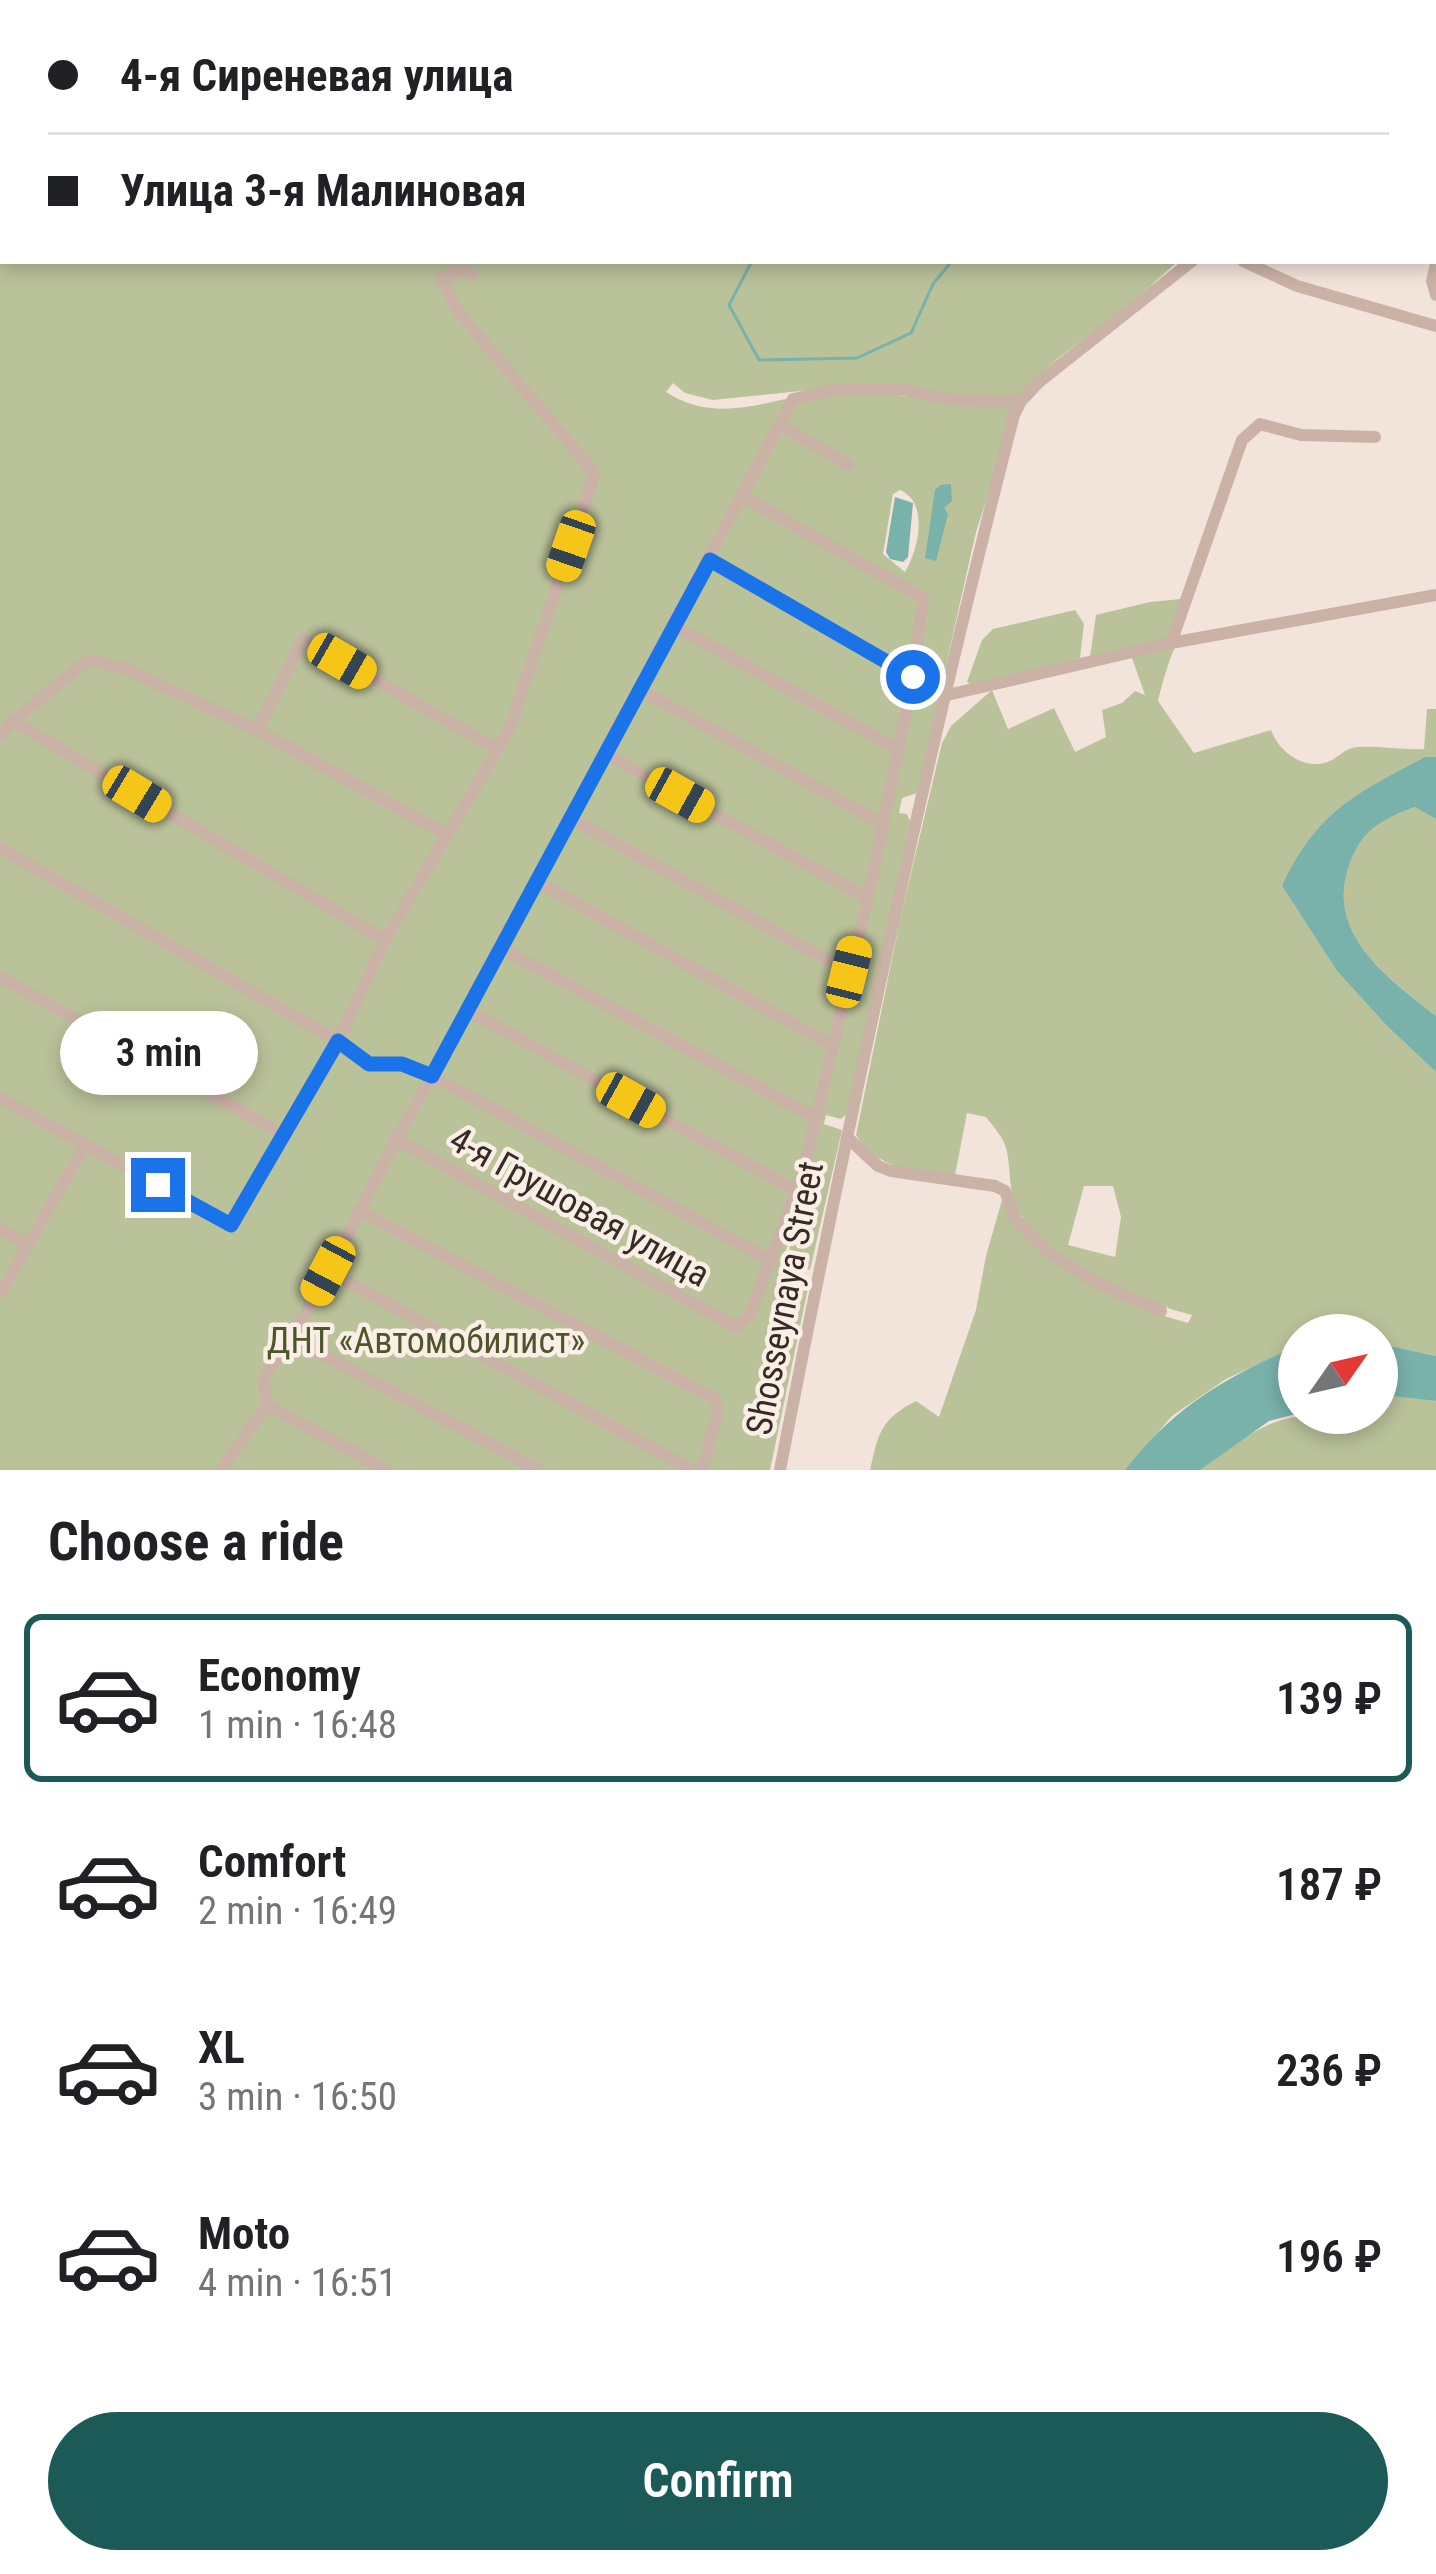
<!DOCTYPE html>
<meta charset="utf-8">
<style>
:root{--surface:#fff;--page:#f6f6f6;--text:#202124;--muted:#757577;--line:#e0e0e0;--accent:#1b5a56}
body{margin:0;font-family:"Roboto Condensed",sans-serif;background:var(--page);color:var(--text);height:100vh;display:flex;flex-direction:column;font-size:45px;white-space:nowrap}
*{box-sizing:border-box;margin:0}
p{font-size:39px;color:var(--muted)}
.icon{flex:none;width:66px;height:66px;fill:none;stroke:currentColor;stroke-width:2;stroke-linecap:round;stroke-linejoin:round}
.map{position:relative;height:1470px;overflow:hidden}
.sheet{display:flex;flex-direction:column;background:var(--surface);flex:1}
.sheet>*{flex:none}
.guide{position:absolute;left:0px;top:0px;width:1437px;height:264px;box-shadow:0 6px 18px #0003;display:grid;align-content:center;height:264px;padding:0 48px;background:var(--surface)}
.needle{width:78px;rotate:56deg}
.tools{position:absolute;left:1278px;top:1314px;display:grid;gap:24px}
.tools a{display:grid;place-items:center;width:120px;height:120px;border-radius:50%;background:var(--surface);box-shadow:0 6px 18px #0003;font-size:60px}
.end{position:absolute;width:54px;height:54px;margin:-27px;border:15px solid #1a73e8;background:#fff;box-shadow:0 0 0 6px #fff}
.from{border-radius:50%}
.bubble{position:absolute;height:84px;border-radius:42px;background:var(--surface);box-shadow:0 6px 18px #0003;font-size:39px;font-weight:600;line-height:84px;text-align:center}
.car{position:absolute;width:36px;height:72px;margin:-36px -18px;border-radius:15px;box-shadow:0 0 9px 3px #0007;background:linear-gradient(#f5c518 24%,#345 0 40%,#f5c518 0 76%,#345 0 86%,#f5c518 0)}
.guide b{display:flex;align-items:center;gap:42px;height:114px;font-size:45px}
.guide b+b{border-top:3px solid var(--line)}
.guide i{width:30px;height:30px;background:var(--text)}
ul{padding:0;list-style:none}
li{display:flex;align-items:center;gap:36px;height:168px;margin:0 24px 18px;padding:0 24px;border:6px solid transparent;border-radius:18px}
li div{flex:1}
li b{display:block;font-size:45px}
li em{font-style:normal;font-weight:600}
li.current{border-color:var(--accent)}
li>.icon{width:108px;height:108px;stroke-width:1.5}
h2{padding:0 48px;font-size:54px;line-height:144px}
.button{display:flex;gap:24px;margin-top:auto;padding:24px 48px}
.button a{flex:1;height:138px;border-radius:72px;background:var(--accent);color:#fff;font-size:48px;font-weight:600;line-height:138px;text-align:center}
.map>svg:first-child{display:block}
.green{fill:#bac29a;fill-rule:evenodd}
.water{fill:#79b1ab}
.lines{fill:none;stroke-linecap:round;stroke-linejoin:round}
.stream{stroke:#79b1ab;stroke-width:3}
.minor{stroke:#cbb2a6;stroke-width:12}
.route{stroke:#1a73e8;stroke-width:15}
.labels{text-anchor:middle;stroke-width:9;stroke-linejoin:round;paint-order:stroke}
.street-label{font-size:36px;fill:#372a27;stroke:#faefe7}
.park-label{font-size:36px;fill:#4c562a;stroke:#faefe7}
</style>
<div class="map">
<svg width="1436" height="1470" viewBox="0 0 1436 1470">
<rect width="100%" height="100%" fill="#f3e4db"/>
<g class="green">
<path d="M0,0H956L3,3V261H1178L1129,305L1056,360L1020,395L971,398L867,384L713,400L685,393L673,383L666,392C726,431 783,389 846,392C898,394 958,400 1017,405L976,532L917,793L902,798L899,813L907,814L910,821L848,1113L841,1119L826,1115L824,1124L842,1130L810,1270L789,1262L790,1239L779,1269L809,1283L770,1470H0ZM900,490C929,502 919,549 905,572L883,554L893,494Z"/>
<polygon points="1181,599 1168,640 1090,657 1096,615 1150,602"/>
<polygon points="1075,610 1084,624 1080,658 972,685 967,682 982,640 993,629"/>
<path d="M1175,647C1171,654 1161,687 1158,701L1194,753L1271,730C1279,753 1308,773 1332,760C1341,755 1346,748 1357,747C1379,746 1402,750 1424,749L1427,709H1436V757H1425C1356,793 1316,812 1282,886L1337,971L1387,1026L1436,1072V1356L1377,1343V1335H1299V1345L1226,1379L1172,1416L1125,1470H870C879,1432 880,1420 916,1401L939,1417L976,1310L986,1256L1002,1200L1015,1222L1064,1267L1154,1313L1188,1323L1192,1315C1138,1301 1037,1260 1015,1203C1008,1186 1011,1166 1006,1148C1003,1137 993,1126 986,1117L967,1113L955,1175C915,1171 880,1172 856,1135L901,915L942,743L951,726L992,690L1008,729L1054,708L1075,752L1106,737L1102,710L1122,703L1135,691L1145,695L1132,658ZM1084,1186H1113L1121,1217L1115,1257L1068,1245Z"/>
<path d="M1416,807L1436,819V1016C1388,977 1325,935 1349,866C1362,826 1378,821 1416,807Z"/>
<path d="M1380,1393L1436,1401V1470H1200C1274,1413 1285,1413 1377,1413Z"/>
</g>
<g class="water">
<polygon points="951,484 952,501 944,508 948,514 936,561 925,558 935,490 940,485"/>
<polygon points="895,497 913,503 908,557 903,562 890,559 886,552"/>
<path d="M1425,757H1436V819L1415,807C1381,820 1361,829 1349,866C1325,934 1388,978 1436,1016V1072L1387,1026L1337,971L1282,886C1316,812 1356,793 1425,757Z"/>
<polygon points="1377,1343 1436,1356 1436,1401 1377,1394"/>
<path d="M1299,1345L1300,1413L1269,1421L1200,1470H1125C1176,1405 1225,1378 1299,1345Z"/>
</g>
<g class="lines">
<g class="stream">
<polyline points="533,0 535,3"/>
<polyline points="1277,0 1298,3"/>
<polyline points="225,3 230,0"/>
<polyline points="0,36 3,38"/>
<polyline points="752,261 729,305 759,360 857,358 911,333 933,284 952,261"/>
</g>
<g class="minor">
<polyline points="1352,0 1355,3"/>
<polyline points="1434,173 1436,173"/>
<polyline points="1243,261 1297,286 1436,326"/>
<polyline points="1436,264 1432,281 1436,295"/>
<polyline points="782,426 849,465"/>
<polyline points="711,560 913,677"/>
<polyline points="673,625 897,749"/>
<polyline points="1171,643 1242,440 1260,424 1301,435 1375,437"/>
<polyline points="639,689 881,823"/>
<polyline points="943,696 1171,643 1436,595"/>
<polyline points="13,721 385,940"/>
<polyline points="257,730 303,639 495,748"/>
<polyline points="0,737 13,721 88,660 126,669 257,730 445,834"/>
<polyline points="604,753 868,898"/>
<polyline points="568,817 849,972"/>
<polyline points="0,848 338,1041 369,1064 402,1064 432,1076 772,1261"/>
<polyline points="536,881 833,1046"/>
<polyline points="499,947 816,1118"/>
<polyline points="0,977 281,1133"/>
<polyline points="467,1010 795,1190"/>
<polyline points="0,1098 231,1225 338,1041 385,940 509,730 593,480 592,470 458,311 441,277 462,270 472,275"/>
<polyline points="847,1137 878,1166 891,1171 995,1186 1005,1191 1016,1220 1049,1253 1097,1283 1161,1311"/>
<polyline points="394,1138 736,1327 750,1315 804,1170 868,898 913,677 923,598 742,496"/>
<polyline points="358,1210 715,1399 718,1410 702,1470"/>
<polyline points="0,1229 28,1245"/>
<polyline points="328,1271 692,1470"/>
<polyline points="1,1292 85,1145"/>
<polyline points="292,1338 539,1470"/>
<polyline points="267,1405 387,1470"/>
<path d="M221,1470L267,1405L263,1378C331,1285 372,1175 432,1076L793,399L834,390L903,389L950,400L1021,401"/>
<path d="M780,1470C849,1116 924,764 1014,415L1021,401L1039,382L1192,261"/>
</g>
</g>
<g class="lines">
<polyline class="route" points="158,1185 231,1225 338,1041 369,1064 402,1064 432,1076 710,560 913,677"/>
</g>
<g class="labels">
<g class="street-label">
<text transform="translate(580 1206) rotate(29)" y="13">4-я Грушовая улица</text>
<text transform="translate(784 1298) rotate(-79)" y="13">Shosseynaya Street</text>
</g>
<g class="park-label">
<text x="426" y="1353">ДНТ «Автомобилист»</text>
</g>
</g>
</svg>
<div class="tools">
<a><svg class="needle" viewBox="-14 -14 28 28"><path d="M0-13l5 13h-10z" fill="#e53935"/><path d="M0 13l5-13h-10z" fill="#757577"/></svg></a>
</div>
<i class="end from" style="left:913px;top:677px"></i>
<i class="end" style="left:158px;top:1185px"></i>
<div class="bubble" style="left:60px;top:1011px;width:198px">3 min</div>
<i class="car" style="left:571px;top:546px;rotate:199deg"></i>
<i class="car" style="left:342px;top:661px;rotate:120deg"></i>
<i class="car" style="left:137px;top:794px;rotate:121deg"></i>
<i class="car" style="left:680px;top:795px;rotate:119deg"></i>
<i class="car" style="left:849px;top:972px;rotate:14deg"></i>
<i class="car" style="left:631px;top:1100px;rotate:119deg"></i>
<i class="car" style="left:328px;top:1271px;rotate:208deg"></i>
<div class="guide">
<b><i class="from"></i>4-я Сиреневая улица</b>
<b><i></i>Улица 3-я Малиновая</b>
</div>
</div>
<section class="sheet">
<h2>Choose a ride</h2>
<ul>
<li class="current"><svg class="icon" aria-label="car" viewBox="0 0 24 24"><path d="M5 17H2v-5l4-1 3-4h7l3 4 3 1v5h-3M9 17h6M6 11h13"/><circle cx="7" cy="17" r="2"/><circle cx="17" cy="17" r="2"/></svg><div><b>Economy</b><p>1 min · 16:48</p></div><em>139 ₽</em></li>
<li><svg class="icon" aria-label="car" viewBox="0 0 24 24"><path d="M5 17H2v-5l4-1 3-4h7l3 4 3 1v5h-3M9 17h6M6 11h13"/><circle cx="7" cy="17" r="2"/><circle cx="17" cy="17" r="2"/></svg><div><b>Comfort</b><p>2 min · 16:49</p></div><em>187 ₽</em></li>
<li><svg class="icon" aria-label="car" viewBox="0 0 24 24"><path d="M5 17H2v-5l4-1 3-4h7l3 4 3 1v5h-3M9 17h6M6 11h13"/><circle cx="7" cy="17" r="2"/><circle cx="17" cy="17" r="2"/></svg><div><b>XL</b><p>3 min · 16:50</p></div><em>236 ₽</em></li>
<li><svg class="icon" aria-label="car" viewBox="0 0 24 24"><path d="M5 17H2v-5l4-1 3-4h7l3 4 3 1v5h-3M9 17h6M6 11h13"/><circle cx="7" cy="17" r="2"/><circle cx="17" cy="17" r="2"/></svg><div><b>Moto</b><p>4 min · 16:51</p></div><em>196 ₽</em></li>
</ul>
<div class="button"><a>Confirm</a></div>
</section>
